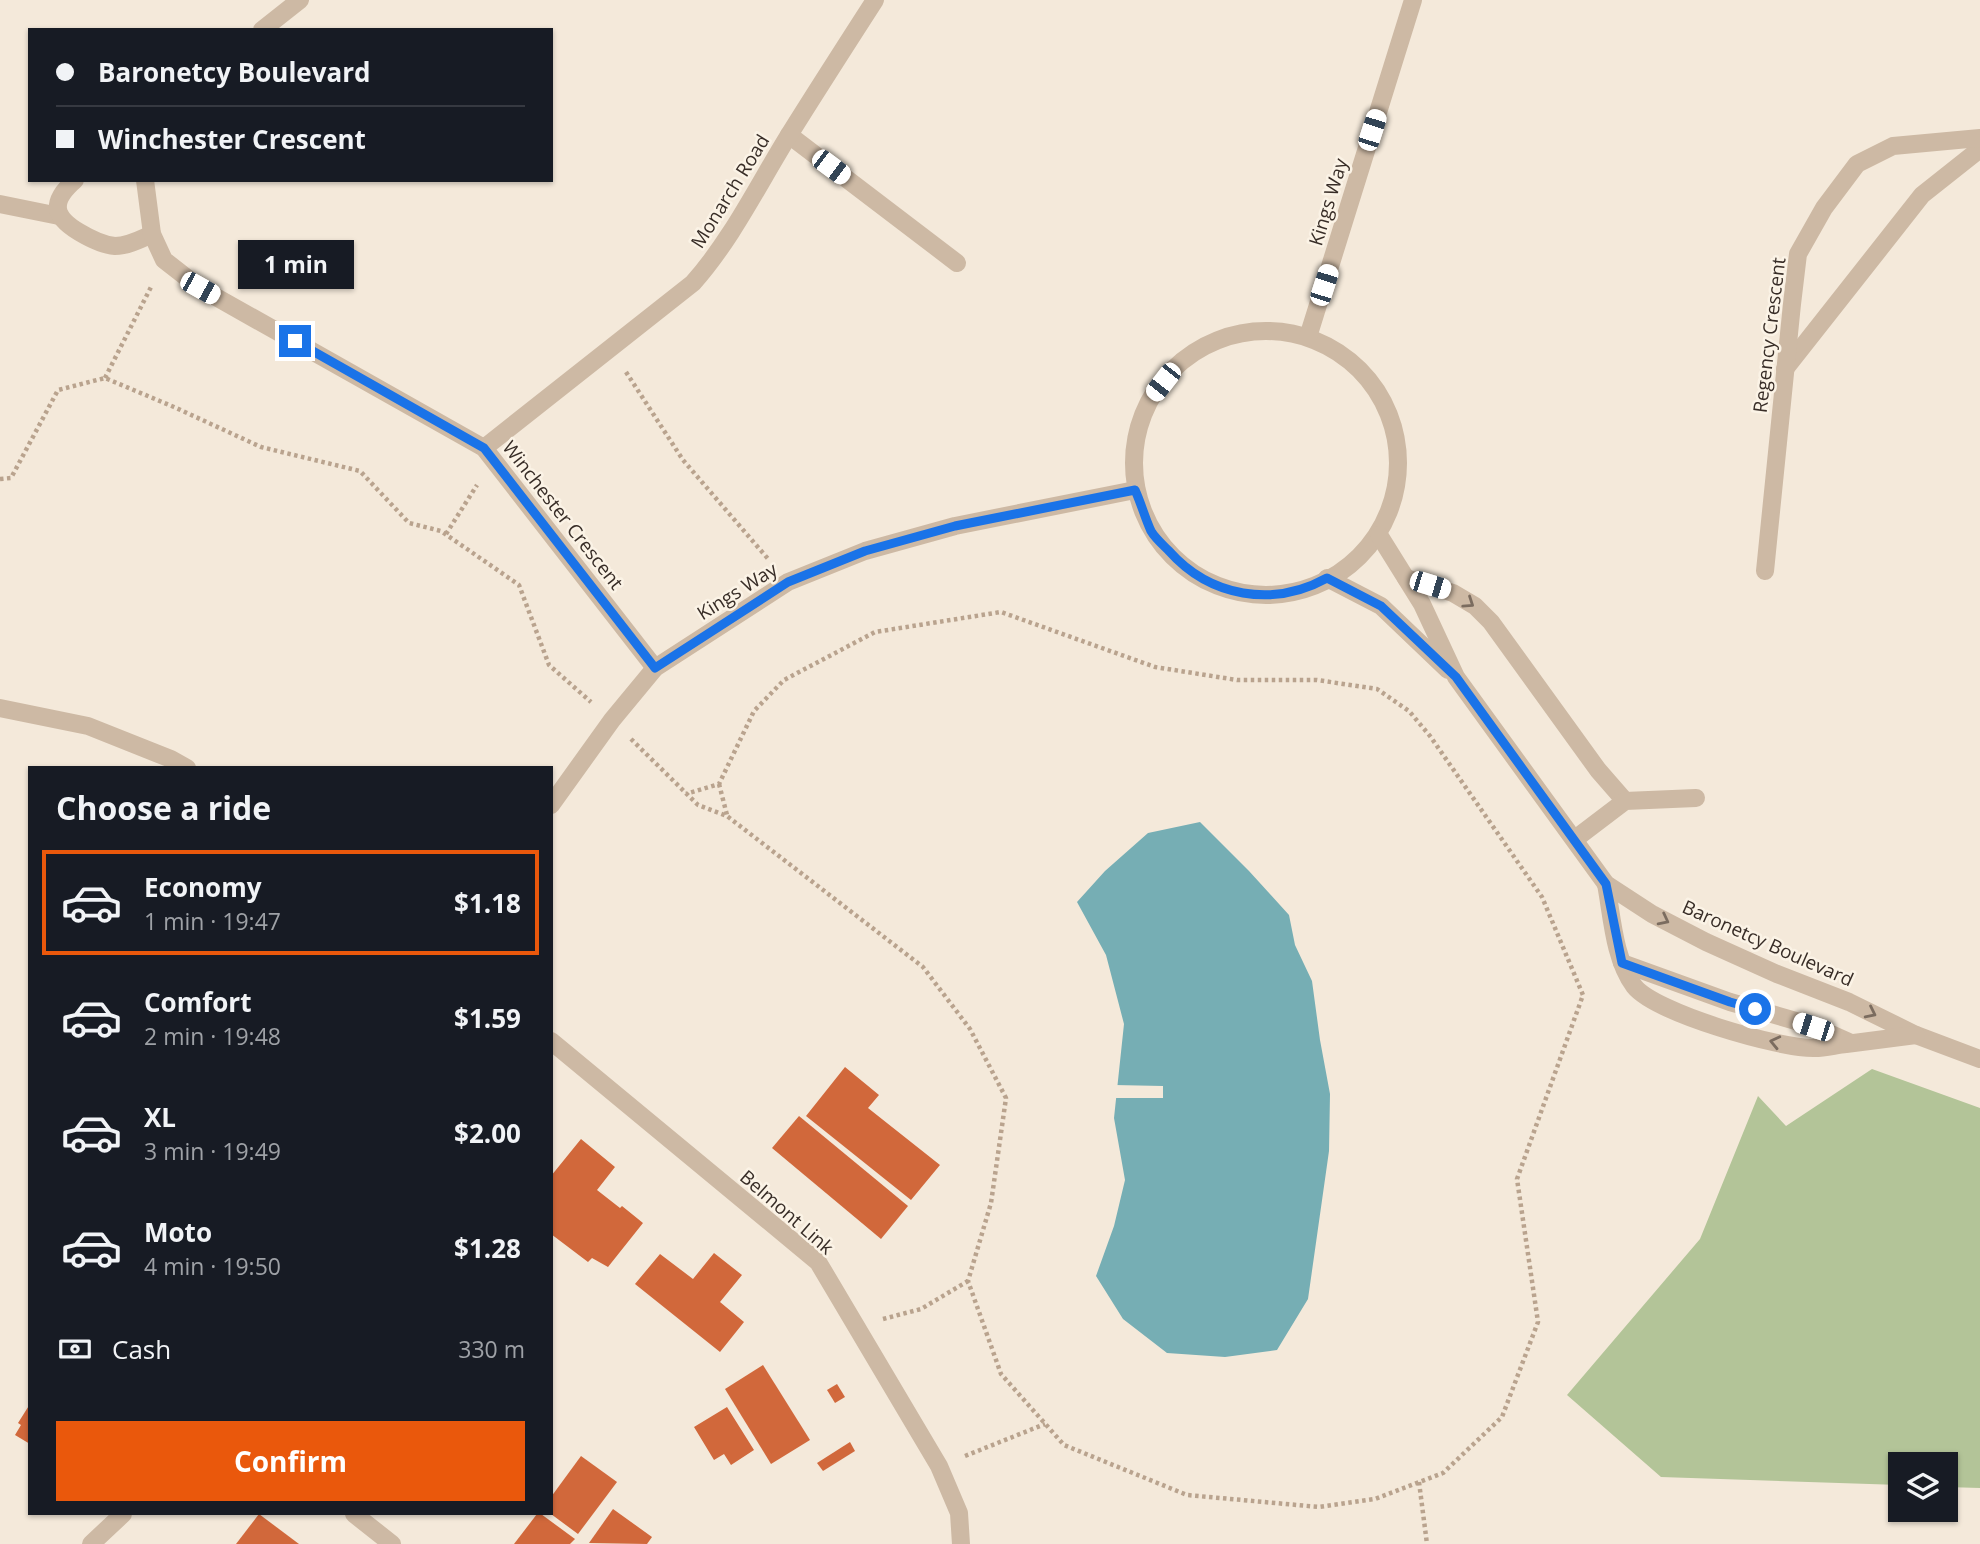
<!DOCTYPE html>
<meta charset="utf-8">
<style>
:root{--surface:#171b24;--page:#242831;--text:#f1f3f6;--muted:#9ea1a6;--line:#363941;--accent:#ea580c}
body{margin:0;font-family:"Open Sans",sans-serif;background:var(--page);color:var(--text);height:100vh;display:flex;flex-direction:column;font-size:26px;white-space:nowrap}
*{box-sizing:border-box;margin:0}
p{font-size:23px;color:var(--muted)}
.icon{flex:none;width:38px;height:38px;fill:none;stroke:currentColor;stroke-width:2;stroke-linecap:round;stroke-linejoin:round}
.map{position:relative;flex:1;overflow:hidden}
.sheet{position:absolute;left:28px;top:766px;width:525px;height:749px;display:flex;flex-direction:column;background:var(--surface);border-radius:0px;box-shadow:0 2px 5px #0004}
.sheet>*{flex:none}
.hud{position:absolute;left:28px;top:28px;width:525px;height:154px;border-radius:0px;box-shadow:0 2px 5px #0004;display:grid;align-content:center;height:154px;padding:0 28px;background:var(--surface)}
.buttons{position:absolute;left:1888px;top:1452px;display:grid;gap:14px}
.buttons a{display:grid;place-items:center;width:70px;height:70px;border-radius:0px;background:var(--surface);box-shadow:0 2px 5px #0004;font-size:35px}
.end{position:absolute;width:32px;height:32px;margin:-16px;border:9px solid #1a73e8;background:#fff;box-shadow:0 0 0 4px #fff}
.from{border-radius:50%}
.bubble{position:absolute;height:49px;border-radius:0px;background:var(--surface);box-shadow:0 2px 5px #0004;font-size:23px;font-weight:700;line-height:49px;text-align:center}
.car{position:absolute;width:21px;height:42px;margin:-21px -10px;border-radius:9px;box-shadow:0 0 5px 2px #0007;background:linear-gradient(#fff 24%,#345 0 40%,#fff 0 76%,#345 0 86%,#fff 0)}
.hud b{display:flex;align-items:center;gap:24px;height:66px;font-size:26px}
.hud b+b{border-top:2px solid var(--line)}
.hud i{width:18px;height:18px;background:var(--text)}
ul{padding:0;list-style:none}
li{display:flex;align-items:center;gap:21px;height:105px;margin:0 14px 10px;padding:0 14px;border:4px solid transparent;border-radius:0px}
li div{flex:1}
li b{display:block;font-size:26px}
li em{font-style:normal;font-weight:700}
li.current{border-color:var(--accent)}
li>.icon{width:63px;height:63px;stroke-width:1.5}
h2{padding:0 28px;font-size:32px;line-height:84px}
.pay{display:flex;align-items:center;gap:18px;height:77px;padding:0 28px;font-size:26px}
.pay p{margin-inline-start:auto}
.action{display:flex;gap:14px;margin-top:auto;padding:14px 28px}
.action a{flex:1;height:80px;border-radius:0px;background:var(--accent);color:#fff;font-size:28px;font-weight:700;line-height:80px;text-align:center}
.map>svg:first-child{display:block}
.green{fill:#b3c498}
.water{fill:#76aeb4}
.pier{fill:#f4e9da}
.building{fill:#d1683b}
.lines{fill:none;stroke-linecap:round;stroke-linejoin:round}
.path{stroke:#b9a38e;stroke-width:4.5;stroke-dasharray:3.5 3.5;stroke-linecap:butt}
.service{stroke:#cdb9a4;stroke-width:18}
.minor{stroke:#cdb9a4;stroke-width:18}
.tertiary{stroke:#cdb9a4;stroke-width:18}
.oneway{stroke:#7b6c5f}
.route{stroke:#1a73e8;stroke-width:9}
.labels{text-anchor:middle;stroke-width:5;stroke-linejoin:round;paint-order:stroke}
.street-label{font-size:19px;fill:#382d27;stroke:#fbf3e6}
</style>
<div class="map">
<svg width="1980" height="1544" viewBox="0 0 1980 1544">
<rect width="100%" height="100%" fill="#f4e9da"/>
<polygon class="green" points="1872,1069 1980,1108 1980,1488 1946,1487 1946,1465 1900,1465 1900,1485 1661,1477 1567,1395 1700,1239 1758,1096 1786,1126"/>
<polygon class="water" points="1200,822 1249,871 1289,915 1295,945 1312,981 1320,1040 1330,1094 1329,1151 1308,1299 1277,1350 1225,1357 1167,1353 1123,1319 1096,1276 1114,1226 1125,1180 1114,1118 1124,1024 1106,955 1077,902 1105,871 1148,833"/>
<polygon class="pier" points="1114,1085 1163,1086 1163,1098 1113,1098"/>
<g class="building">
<polygon points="845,1067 879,1095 868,1108 940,1165 911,1200 806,1116"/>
<polygon points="799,1116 908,1206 881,1239 772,1148"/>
<polygon points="581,1139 615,1167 597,1190 620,1208 622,1206 643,1223 608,1267 592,1258 588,1262 551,1234 551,1176"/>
<polygon points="714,1253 742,1275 720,1302 744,1322 720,1352 635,1284 660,1254 693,1279"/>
<polygon points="763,1365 810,1440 771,1464 725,1389"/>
<polygon points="837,1384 845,1397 835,1403 827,1390"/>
<polygon points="30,1404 30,1444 15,1435 21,1425 18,1423"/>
<polygon points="727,1407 754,1450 731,1465 724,1454 714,1460 694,1427"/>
<polygon points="850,1442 855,1451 823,1471 817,1463"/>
<polygon points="581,1456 617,1482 578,1534 551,1514 551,1497"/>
<polygon points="613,1509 652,1537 647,1544 589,1543"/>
<polygon points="259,1514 299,1544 236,1544"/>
<polygon points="537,1514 541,1514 575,1539 570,1544 514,1544"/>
</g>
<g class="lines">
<g class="path">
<polyline points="626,372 683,460 769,560"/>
<polyline points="105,378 152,285"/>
<polyline points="0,479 11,478 58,390 105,378 174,407 261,447 360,471 409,523 441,531 519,585 549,665 591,702"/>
<polyline points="446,534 477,485"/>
<polyline points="631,739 698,805 727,816 923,967 970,1029 1006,1098 991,1203 968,1281 1001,1374 1064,1445 1187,1495 1319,1507 1375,1499 1443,1473 1502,1417 1538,1322 1517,1179 1583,995 1542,897 1430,736 1409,711 1377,689 1317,680 1237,680 1155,667 1001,612 875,632 784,680 754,711 719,784 686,794"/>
<polyline points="719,784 727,815"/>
<polyline points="883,1319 921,1309 968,1281"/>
<polyline points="965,1456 1045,1424"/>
<polyline points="1419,1482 1427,1544"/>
</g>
<g class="service">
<polyline points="0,204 59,216"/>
<polyline points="1406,578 1453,593 1475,606 1491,622 1598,770 1625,801"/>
<polyline points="1575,839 1625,801 1696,798"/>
</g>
<g class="minor">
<polyline points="262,30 300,0"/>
<polyline points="789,135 957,263"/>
<path d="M75,180C51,201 52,216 79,232C89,238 102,245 115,246C128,246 141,239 152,234"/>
<polyline points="145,180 152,234 164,260 200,288 484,448 655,668"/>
<polyline points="1785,369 1922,195 1980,149"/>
<path d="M484,448L693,283C732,239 758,185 789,135C817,90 846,45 875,0"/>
<polyline points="1765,571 1792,304 1798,254 1824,208 1857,164 1893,146 1980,138"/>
<polyline points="0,708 88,726 171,759 187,768"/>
<polyline points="551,1041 818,1262 939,1466 959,1513 961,1544"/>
<polyline points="354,1514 392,1544"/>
</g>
<g class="tertiary">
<circle cx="1266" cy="463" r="132"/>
<polyline points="1308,337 1413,0"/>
<polyline points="1379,535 1422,604 1456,677 1606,884 1652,914 1706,942 1777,974 1849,1002 1916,1035 1980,1059"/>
<polyline points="1327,578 1381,606 1448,670"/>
<polyline points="551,805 612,720 655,668 788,582 865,551 955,526 1135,490"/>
<path d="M1606,884C1612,916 1614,959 1634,986C1655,1013 1780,1049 1815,1048C1825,1048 1836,1045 1846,1044C1869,1041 1893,1038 1916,1035"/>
<polyline points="1622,963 1730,1002 1813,1026 1851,1043"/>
<polyline points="91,1544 123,1514"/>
</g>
</g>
<defs><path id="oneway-chevron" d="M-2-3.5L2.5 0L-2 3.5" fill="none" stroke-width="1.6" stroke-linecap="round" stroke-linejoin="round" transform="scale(1.75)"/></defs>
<g class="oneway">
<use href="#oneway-chevron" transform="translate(1469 603) rotate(34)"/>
<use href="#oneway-chevron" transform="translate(1664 920) rotate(27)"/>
<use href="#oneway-chevron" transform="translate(1871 1013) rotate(26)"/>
<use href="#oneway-chevron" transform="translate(1775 1042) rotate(-167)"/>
</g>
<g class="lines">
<path class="route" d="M295,341L484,448L655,668L788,582L865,551L955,526L1135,490C1141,503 1145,518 1151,531C1155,538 1163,545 1169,551C1210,597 1273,608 1327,578L1381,606L1456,677L1606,884L1622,963L1730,1002L1755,1009"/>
</g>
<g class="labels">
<g class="street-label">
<text transform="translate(730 191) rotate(-58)" y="7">Monarch Road</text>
<text transform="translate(1328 202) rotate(-73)" y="7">Kings Way</text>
<text transform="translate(1769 335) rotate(-83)" y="7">Regency Crescent</text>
<text transform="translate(563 515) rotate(52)" y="7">Winchester Crescent</text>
<text transform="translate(737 591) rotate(-32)" y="7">Kings Way</text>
<text transform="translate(1768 943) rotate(24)" y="7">Baronetcy Boulevard</text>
<text transform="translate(787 1212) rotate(41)" y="7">Belmont Link</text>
</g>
</g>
</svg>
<div class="buttons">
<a><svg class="icon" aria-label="layers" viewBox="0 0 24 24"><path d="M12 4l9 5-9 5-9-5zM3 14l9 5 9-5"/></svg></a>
</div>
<i class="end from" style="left:1755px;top:1009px"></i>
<i class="end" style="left:295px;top:341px"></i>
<div class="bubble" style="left:238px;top:240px;width:116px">1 min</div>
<i class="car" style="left:1372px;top:130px;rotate:18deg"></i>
<i class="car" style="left:831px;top:167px;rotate:127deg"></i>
<i class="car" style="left:1324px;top:285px;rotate:18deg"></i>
<i class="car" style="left:200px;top:288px;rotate:119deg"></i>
<i class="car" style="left:1163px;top:382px;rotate:218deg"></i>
<i class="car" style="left:1430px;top:585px;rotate:107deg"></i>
<i class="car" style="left:1813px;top:1027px;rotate:288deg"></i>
<div class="hud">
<b><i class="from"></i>Baronetcy Boulevard</b>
<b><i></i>Winchester Crescent</b>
</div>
<section class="sheet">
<h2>Choose a ride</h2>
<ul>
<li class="current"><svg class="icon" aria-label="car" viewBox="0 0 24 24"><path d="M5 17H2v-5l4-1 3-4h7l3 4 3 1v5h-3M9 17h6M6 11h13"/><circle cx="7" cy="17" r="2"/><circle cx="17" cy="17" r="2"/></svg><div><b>Economy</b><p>1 min · 19:47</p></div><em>$1.18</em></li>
<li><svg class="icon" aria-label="car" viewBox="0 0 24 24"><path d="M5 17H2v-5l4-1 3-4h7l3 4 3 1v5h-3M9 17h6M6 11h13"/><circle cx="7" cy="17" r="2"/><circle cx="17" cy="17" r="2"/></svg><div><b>Comfort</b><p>2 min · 19:48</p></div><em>$1.59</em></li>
<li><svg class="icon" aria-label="car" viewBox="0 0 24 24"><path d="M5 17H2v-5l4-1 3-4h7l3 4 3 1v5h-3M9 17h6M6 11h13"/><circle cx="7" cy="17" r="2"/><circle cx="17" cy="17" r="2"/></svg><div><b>XL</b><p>3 min · 19:49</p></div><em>$2.00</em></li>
<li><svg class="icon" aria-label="car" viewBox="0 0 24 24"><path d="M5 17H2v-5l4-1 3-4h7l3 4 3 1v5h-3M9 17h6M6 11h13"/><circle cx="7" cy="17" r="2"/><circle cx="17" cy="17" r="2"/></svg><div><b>Moto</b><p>4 min · 19:50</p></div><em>$1.28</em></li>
</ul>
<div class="pay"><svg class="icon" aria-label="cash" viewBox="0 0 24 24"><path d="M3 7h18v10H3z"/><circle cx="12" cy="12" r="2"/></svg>Cash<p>330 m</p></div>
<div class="action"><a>Confirm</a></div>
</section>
</div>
